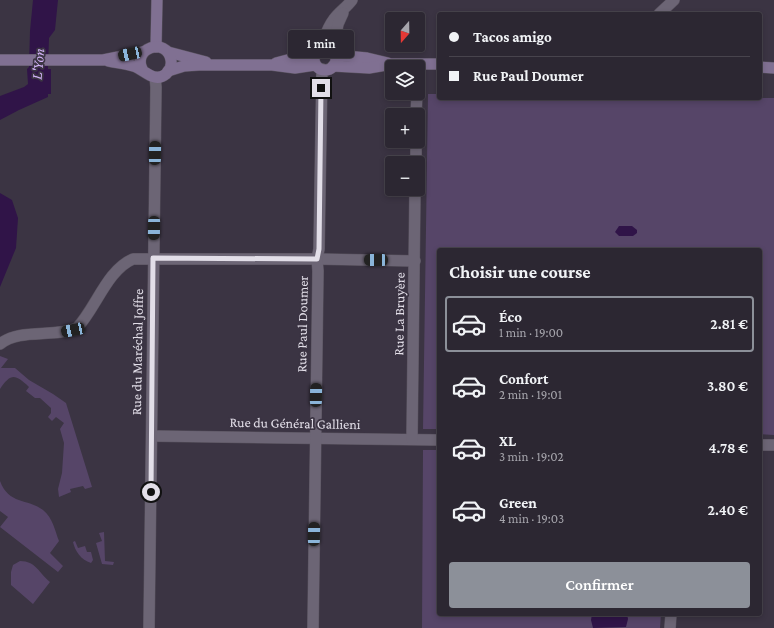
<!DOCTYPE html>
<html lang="fr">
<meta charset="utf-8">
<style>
:root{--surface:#2c2732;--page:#38333e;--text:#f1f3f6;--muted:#a6a5ac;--line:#48444d;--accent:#8c9099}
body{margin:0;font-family:"Crimson Pro",serif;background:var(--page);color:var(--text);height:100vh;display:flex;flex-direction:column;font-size:15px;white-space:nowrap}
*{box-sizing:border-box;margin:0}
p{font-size:13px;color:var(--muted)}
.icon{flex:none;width:22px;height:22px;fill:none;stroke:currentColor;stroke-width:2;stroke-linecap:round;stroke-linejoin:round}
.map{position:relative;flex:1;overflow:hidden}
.panel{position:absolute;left:437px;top:248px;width:325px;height:368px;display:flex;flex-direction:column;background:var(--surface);border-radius:4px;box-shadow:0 2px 6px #0003,0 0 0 1px var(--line)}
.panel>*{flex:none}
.banner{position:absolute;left:437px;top:12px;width:325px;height:88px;border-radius:4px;box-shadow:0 2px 6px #0003,0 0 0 1px var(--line);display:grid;align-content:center;height:88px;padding:0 12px;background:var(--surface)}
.needle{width:26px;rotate:200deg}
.fabs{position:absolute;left:385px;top:12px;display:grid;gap:8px}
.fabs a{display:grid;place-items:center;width:40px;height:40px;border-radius:4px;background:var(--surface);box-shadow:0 2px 6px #0003,0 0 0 1px var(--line);font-size:20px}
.end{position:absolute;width:18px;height:18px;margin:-9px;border:5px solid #e2dee8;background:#111;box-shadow:0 0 0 2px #111}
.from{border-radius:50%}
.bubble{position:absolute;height:28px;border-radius:4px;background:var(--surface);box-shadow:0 2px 6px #0003,0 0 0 1px var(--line);font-size:13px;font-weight:600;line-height:28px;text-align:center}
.car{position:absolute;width:12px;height:24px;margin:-12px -6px;border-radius:5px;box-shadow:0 0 3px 1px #0007;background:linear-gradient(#222 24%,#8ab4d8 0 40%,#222 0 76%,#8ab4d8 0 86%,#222 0)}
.banner b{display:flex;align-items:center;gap:14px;height:38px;font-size:15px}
.banner b+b{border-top:1px solid var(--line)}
.banner i{width:10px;height:10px;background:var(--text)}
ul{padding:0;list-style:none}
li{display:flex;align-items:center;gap:12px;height:56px;margin:0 8px 6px;padding:0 4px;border:2px solid transparent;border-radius:4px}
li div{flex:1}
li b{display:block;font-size:15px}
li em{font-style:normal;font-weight:600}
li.selected{border-color:var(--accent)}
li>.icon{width:36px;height:36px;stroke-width:1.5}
h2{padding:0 12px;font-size:18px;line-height:48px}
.primary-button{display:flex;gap:8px;margin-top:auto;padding:8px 12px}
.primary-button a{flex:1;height:46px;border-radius:4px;background:var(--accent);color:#fff;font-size:16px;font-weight:600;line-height:46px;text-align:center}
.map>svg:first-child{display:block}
.green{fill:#564568}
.water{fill:#301448}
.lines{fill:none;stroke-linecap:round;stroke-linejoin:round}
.minor-casing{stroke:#58525e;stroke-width:12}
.tertiary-casing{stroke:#58525e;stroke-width:12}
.secondary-casing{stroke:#58525e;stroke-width:12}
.minor{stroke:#6c6575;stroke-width:11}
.tertiary{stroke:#6c6575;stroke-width:11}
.secondary{stroke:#807092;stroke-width:11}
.route{stroke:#e2dee8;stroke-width:5}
.labels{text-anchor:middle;stroke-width:3.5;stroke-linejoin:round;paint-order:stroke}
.street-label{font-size:14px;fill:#e2dee8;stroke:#3b3443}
.water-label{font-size:15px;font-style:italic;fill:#d2b3f7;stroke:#3b3443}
</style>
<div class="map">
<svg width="774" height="628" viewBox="0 0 774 628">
<rect width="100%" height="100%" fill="#3b3443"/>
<g class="green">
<polygon points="428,94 439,94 439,98 774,98 774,435 760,434 760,250 439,250 439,429 423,429"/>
<path d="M0,356L8,359L1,368H15L29,380L53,394L66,403L92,487L85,489L83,486L70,489L71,492L59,497L58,489L62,473L64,443L60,429L64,423L56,417L52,421L48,417L51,413V408L40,398H35L26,391L29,387C15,374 11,373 0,389Z"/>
<polygon points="423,450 439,450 439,614 661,614 660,628 422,628"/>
<path d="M0,481C9,505 27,498 43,510C53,518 55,531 59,541L50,553L63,566L58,572L0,527L8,517L0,511Z"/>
<polygon points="104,532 105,561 114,562 113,565 102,564 96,543 102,541 99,533"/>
<path d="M75,541L78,548L85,546L87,552H91L93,560L91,563C81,560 75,551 73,542Z"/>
<path d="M20,561C36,561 39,573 50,582L33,604L11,585V572L13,565Z"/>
</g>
<g class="water">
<polygon points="33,0 58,0 55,30 49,38 48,67 48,69 51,69 51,94 48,94 48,97 19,110 0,120 0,96 24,87 28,84 27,69 29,67 30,31"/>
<polygon points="0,193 12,200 18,218 16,248 0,287"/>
<polygon points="619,226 632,226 637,230 637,233 633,236 619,236 615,232"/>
<polygon points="592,614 627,614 628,619 626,627 593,628 591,620"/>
</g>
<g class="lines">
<g class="minor-casing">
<g id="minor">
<polyline points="659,14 674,0"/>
<polyline points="416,115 417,93"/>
<polyline points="416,163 416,141"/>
<path d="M0,344C20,328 53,338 77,328C96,308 107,270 133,259H317L415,261"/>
<polyline points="152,436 439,440"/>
<polyline points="412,439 415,189"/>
<polyline points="760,445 774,445"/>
<polyline points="313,628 318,271 317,259 319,249 322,69"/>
<polyline points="670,628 671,614"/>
</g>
</g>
<g class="tertiary-casing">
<g id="tertiary">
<path d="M320,49C324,39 327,28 334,19C339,12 347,7 352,0"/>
<polyline points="333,52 338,24 343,13"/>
<polyline points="149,628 156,87 155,77"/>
</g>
</g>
<g class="secondary-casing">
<g id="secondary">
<polyline points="156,47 157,0"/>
<circle cx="325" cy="59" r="11"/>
<polyline points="168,52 206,62"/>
<polyline points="335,55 367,58 388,63"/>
<polyline points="0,60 103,60 143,52"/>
<path d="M108,61C116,63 125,63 133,66C144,69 154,84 166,74C170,70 172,65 171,60C167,36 130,48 143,71"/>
<polyline points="276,63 291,59 315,54"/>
<polyline points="333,66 369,68 392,64 439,64"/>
<polyline points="760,67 774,68"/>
<polyline points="168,71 184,66 199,65 272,65 295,68 315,65"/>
</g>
</g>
<use href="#minor" class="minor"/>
<use href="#tertiary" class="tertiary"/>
<use href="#secondary" class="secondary"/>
</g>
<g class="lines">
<polyline class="route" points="151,492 153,258 317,259 319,249 321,88"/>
</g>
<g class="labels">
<g class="street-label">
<text transform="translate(399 314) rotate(-89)" y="5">Rue La Bruyère</text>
<text transform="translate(302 324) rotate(-89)" y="5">Rue Paul Doumer</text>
<text transform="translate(137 352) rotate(-89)" y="5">Rue du Maréchal Joffre</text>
<text transform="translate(295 423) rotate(1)" y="5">Rue du Général Gallieni</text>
</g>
<g class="water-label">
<text transform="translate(38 64) rotate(-85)" y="5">L'Yon</text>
</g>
</g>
</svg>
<div class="fabs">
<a><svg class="needle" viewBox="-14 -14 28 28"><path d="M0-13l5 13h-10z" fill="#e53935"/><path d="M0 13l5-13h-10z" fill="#a6a5ac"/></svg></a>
<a><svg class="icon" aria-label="layers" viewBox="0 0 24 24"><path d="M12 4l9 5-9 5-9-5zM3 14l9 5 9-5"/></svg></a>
<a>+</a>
<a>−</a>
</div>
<i class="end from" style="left:151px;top:492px"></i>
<i class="end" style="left:321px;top:88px"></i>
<div class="bubble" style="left:288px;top:30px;width:66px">1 min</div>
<i class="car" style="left:130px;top:54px;rotate:258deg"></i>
<i class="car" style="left:155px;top:153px;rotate:1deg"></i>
<i class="car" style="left:154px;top:228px;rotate:181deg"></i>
<i class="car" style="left:376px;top:260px;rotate:271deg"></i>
<i class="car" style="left:73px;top:330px;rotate:258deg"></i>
<i class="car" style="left:316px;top:395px;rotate:1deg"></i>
<i class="car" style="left:314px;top:534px;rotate:1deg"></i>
<div class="banner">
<b><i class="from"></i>Tacos amigo</b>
<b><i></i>Rue Paul Doumer</b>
</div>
<section class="panel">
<h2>Choisir une course</h2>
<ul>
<li class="selected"><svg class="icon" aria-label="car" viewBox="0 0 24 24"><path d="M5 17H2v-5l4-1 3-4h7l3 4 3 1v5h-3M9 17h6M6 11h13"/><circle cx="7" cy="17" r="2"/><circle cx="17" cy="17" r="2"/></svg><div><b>Éco</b><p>1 min · 19:00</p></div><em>2.81 €</em></li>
<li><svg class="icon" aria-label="car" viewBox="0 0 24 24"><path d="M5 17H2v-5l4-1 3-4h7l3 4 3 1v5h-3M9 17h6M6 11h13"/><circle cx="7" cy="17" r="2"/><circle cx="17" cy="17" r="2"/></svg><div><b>Confort</b><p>2 min · 19:01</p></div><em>3.80 €</em></li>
<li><svg class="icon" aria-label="car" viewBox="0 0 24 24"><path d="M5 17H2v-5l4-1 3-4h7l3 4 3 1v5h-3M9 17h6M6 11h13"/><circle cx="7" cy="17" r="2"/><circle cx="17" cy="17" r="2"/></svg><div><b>XL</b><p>3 min · 19:02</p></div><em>4.78 €</em></li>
<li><svg class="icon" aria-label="car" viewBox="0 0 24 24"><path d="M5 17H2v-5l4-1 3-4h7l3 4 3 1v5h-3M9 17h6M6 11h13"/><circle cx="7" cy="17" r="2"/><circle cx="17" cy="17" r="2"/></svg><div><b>Green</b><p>4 min · 19:03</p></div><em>2.40 €</em></li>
</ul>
<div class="primary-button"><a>Confirmer</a></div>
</section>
</div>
